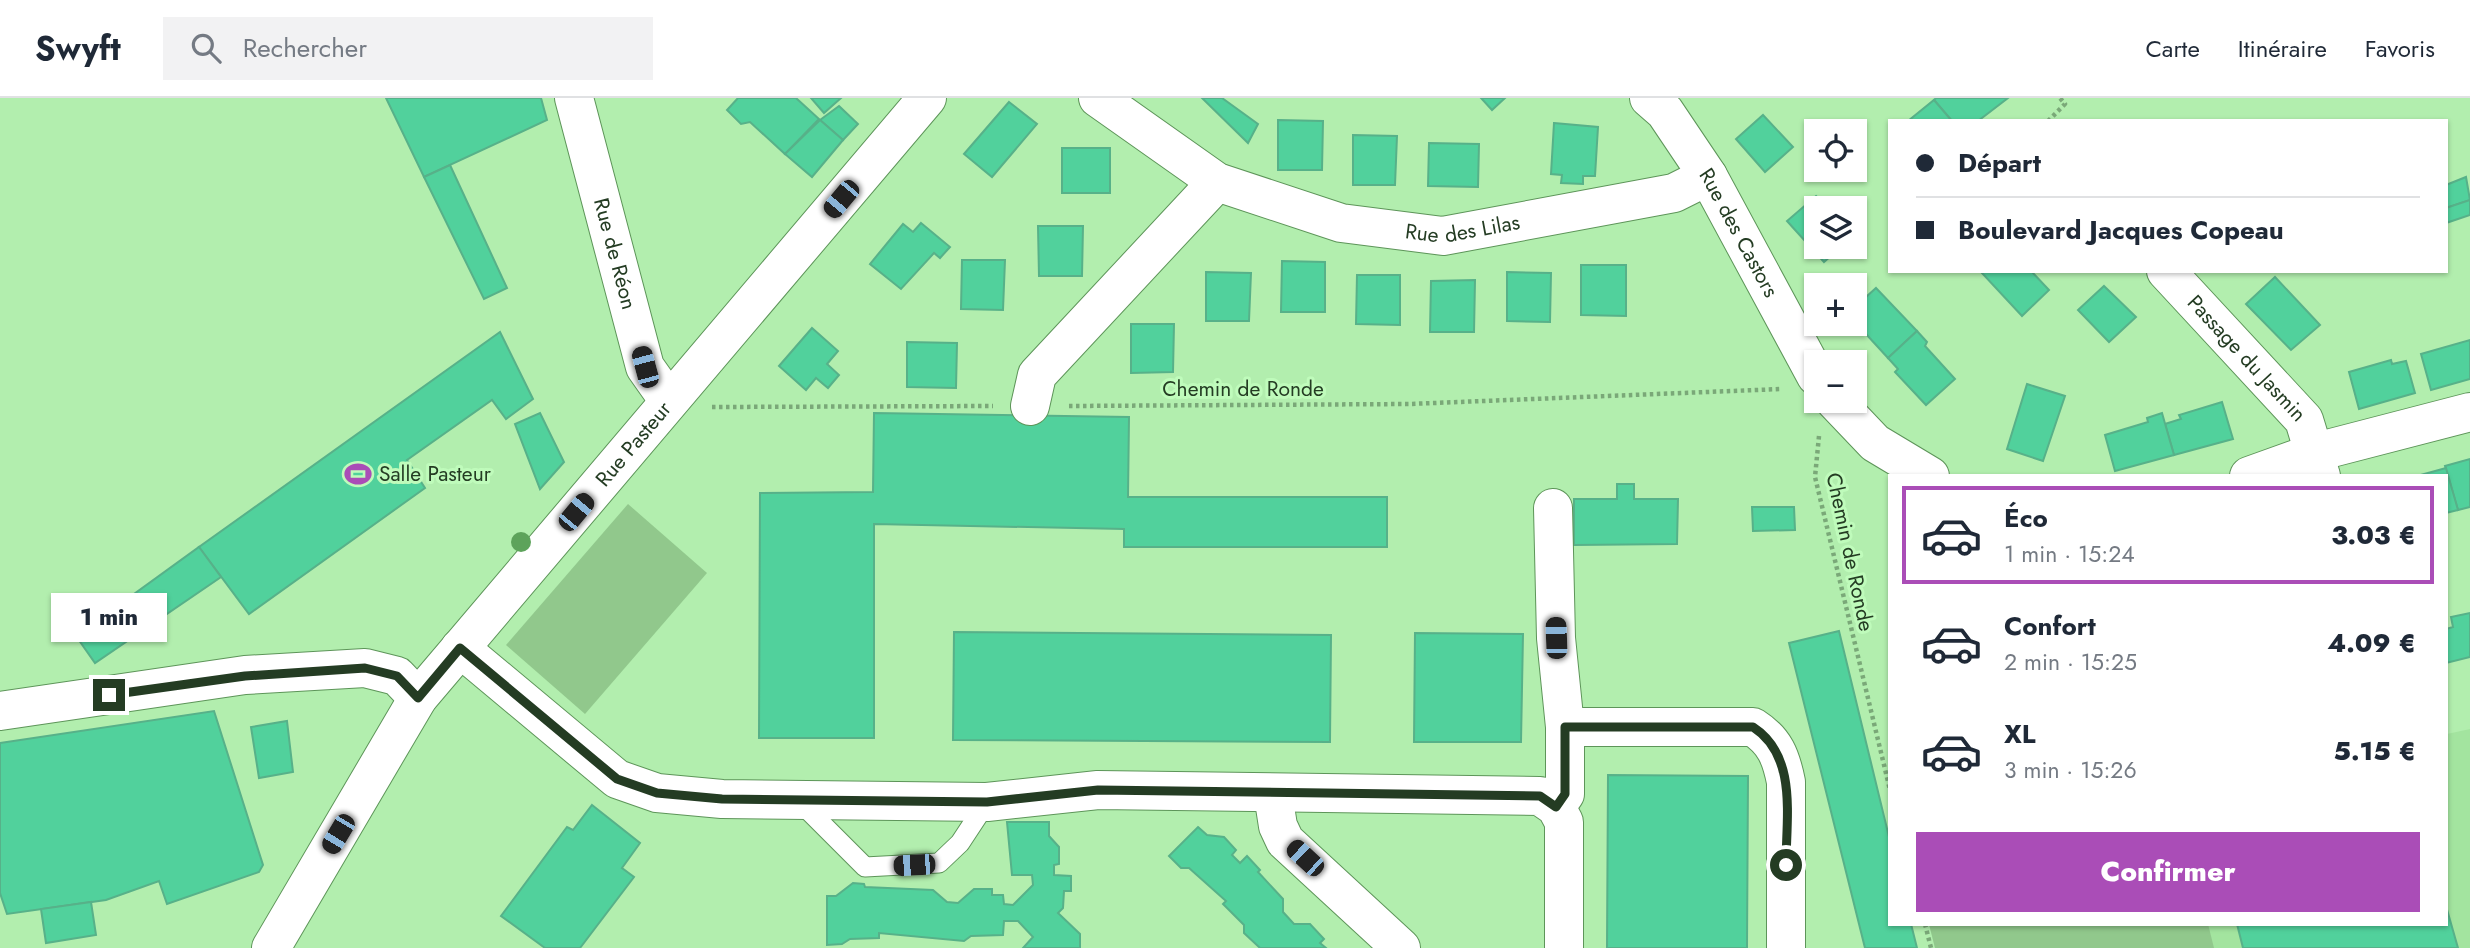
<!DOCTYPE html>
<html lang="fr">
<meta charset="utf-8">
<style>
:root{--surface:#fff;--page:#f2f2f3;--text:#1f2937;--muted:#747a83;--line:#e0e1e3;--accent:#aa4db7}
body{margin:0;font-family:Jost,sans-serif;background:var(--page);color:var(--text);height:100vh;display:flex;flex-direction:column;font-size:26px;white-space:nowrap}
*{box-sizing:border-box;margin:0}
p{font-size:23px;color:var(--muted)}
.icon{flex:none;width:38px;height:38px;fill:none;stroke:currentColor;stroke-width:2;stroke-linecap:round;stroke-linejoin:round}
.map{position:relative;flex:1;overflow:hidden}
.drawer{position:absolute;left:1888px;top:376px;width:560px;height:452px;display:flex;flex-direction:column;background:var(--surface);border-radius:0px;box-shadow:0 2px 5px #0004}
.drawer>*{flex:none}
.guide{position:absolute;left:1888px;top:21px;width:560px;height:154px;border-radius:0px;box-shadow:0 2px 5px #0004;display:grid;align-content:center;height:154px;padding:0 28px;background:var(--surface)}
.fabs{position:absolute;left:1804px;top:21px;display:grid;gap:14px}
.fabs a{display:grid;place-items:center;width:63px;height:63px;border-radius:0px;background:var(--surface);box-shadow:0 2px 5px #0004;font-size:35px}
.end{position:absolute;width:32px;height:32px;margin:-16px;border:9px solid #243c23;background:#fff;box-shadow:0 0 0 4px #fff}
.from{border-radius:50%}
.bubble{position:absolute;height:49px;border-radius:0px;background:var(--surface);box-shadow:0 2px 5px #0004;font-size:23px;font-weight:800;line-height:49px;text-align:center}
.car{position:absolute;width:21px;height:42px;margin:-21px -10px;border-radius:9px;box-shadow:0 0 5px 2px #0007;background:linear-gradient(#222 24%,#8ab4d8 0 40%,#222 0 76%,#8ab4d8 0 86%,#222 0)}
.guide b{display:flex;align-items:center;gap:24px;height:66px;font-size:26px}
.guide b+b{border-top:2px solid var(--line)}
.guide i{width:18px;height:18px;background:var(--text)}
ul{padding:12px 0 0;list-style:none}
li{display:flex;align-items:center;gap:21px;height:98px;margin:0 14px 10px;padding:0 14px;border:4px solid transparent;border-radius:0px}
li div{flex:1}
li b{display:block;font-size:26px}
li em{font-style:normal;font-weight:800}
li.selected{border-color:var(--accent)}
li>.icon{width:63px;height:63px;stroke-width:1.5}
.cta{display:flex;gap:14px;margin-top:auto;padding:14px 28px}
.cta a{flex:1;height:80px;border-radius:0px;background:var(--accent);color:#fff;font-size:28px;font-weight:800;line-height:80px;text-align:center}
header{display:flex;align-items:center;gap:42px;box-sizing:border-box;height:98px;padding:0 35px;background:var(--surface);border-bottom:2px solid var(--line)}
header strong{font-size:33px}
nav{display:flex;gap:38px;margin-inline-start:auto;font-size:24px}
.search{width:490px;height:63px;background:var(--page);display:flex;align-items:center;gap:18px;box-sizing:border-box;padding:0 24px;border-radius:0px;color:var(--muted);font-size:26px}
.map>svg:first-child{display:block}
.built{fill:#a3e49f}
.green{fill:#91c88c}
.building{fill:#51d19c;stroke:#57b189;stroke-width:2}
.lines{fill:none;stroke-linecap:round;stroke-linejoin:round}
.service-casing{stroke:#5d9559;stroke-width:21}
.minor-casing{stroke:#5d9559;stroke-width:40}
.tertiary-casing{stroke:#5d9559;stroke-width:40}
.path{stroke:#7aa878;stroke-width:4.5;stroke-dasharray:3.5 3.5;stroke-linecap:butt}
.service{stroke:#fff;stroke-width:19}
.minor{stroke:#fff;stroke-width:38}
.tertiary{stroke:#fff;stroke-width:38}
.tree{fill:#5da35b}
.route{stroke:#243c23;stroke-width:9}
.labels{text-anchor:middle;stroke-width:6;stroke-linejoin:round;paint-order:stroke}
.street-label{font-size:21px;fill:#243c23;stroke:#bffbbb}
.poi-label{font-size:21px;fill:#243c23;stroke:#bffbbb;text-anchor:start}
</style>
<header>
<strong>Swyft</strong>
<div class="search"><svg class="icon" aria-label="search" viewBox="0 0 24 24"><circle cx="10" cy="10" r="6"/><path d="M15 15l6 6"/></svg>Rechercher</div>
<nav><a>Carte</a><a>Itinéraire</a><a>Favoris</a></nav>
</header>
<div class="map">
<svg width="2470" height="850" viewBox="0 0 2470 850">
<rect width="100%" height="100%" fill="#b2eeae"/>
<polygon class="built" points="2470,631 2470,850 1935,850 1929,826 2446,826 2447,636"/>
<g class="green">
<polygon points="628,406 707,475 585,616 506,547"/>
<polygon points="1929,826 2208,826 2214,850 1935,850"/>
</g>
<g class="building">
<polygon points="386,0 541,0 547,22 424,79"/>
<polygon points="738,0 796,0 819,21 785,56 750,24 741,26 727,12"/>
<polygon points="811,0 841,0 824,15"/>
<polygon points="1202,0 1222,0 1258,26 1248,45"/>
<polygon points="1481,0 1505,0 1492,12"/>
<polygon points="1936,0 2008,0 1978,23 1952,23 1934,2"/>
<polygon points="1934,2 1952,23 1908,23"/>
<polygon points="1009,4 1037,26 992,79 964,56"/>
<polygon points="839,8 858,26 843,42 820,22"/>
<polygon points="1763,17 1793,49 1765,74 1736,41"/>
<polygon points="820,22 843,42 812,79 785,56"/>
<polygon points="1278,22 1323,23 1322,72 1278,72"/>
<polygon points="1554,25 1598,29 1595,78 1583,78 1583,86 1561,85 1562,77 1551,76"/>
<polygon points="1353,37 1397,38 1395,87 1353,87"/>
<polygon points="1429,45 1479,46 1478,89 1428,88"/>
<rect x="1062" y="50" width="48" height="45"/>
<polygon points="450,67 507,190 484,201 424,79"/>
<polygon points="2466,79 2470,102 2446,110 2446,87"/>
<polygon points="1816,98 1828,110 1816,110 1816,149 1841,149 1824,164 1787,123"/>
<polygon points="2470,102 2470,117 2446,125 2446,110"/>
<polygon points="921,125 950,149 940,160 934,155 901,191 870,166 903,126 913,134"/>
<polygon points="1038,128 1083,128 1082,178 1039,178"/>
<polygon points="962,162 1005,162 1003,212 961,211"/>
<polygon points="1282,163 1325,164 1325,214 1281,214"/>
<polygon points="1581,167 1626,167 1626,218 1581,217"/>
<polygon points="2031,173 2049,192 2022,218 1981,174"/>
<polygon points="1206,174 1251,175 1249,223 1206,223"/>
<polygon points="1507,174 1551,175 1550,224 1507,223"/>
<polygon points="1357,177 1400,177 1400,227 1356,226"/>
<polygon points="2275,179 2320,227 2291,252 2246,206"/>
<polygon points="1475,182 1474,234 1430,234 1431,183"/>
<polygon points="2104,188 2136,219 2109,244 2078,212"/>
<polygon points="1876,190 1917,233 1888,260 1855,224 1855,209"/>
<polygon points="1131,226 1174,226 1173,274 1131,275"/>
<polygon points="812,230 838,253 827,266 839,277 828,290 816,280 806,292 779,268"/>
<polygon points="1917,233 1927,244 1925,248 1955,281 1926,307 1895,274 1898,271 1888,260"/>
<polygon points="500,234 533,301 506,321 492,302 407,362 425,390 249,516 199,449"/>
<polygon points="2470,242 2470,281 2431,292 2421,256"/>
<polygon points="907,244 957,245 956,290 907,289"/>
<polygon points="2391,262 2392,266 2406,263 2415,295 2359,311 2349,274"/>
<polygon points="2027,286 2065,298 2043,363 2007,351"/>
<polygon points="2222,304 2233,341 2174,357 2165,326 2181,321 2179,317"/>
<polygon points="540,315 564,364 540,391 515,326"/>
<polygon points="874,315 1129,319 1128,399 1387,399 1387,449 1124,449 1124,431 874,426 874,640 759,640 760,395 873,394"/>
<polygon points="2162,315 2174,357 2115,373 2105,337 2148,324 2147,320"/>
<polygon points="2470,361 2470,409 2458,412 2445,368"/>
<polygon points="2446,370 2458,412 2446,415 2446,378 2417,378"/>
<polygon points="1617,386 1634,386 1634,401 1678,401 1677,446 1574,447 1574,401 1617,401"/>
<polygon points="1752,409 1794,409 1795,432 1753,433"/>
<polygon points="199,449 221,479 95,565 76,538"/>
<polygon points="2470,515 2470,559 2446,565 2446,531 2453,529 2451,519"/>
<polygon points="1839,533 1890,743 1890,826 1911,826 1917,850 1865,850 1789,545"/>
<polygon points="954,534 1331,537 1330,644 953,642"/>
<polygon points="1415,535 1523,536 1521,644 1414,644"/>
<polygon points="214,613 263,767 259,774 167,806 159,783 106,802 7,816 0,795 0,645"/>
<polygon points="287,623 293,674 259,680 251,629"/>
<polygon points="1608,677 1748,678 1747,850 1607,850"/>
<polygon points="592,707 640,745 622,770 634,779 580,850 545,850 501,818 567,729 573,732"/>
<polygon points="1007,724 1049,724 1049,738 1059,749 1059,766 1054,767 1054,777 1071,778 1071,793 1064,793 1063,810 1058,815 1080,836 1080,850 1023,850 1033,839 1018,823 1004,823 1003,837 971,838 964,843 879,835 879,840 850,841 842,846 827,847 827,798 836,798 853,785 864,786 865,789 933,792 947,804 958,805 974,791 992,791 992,797 1003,797 1004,806 1013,807 1033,787 1032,777 1012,777"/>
<polygon points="1198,729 1207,737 1224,739 1236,752 1232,757 1240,765 1247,758 1260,772 1258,774 1283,801 1283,814 1294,826 1310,826 1324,841 1320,845 1326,850 1260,850 1244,835 1244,827 1223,806 1226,803 1189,770 1181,770 1169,758"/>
<polygon points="91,804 96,837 46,845 41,811"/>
<polygon points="2446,808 2458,850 2243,850 2237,826 2446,826"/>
</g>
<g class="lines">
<g class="service-casing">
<polyline id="service" points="799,703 865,769 939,765 960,745 987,704"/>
</g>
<g class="minor-casing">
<g id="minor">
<path id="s1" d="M574,0L645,269L669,303"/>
<path id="s2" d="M1098,0L1217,84L1341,125L1443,138L1674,95L1708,78"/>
<path id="s3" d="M1649,0L1665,14L1708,78L1816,278"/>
<path id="s4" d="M2166,173L2304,322L2321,378"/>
<polyline points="1835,303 1875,345 1930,378"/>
<polyline points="1030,308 1037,277 1217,84"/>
<polyline points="2249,378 2316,354 2470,314"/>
<polyline points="1553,410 1556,540 1565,629 1565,696 1556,709"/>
<polyline points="460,550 617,681 657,695 722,701 987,704 1098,692 1540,698 1556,709 1564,724 1564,850"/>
<polyline points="0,613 245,577 365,570 397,578 418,600"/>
<path d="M1565,629H1753C1775,643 1781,659 1786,684V850"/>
<polyline points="1273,696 1278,728 1285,743 1401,850"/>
</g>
</g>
<g class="tertiary-casing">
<g id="tertiary">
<path id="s5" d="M271,850L418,600L927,0"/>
</g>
</g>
<g class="path">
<polyline points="2048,23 2065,6 2060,0"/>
<polyline points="1069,308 1409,306 1781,291"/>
<polyline points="712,309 993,308"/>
<polyline points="1819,338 1815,379 1890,692"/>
<polyline points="1925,826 1931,850"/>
</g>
<use href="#service" class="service"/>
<use href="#minor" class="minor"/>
<use href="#tertiary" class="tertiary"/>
</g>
<circle class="tree" cx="521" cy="444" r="10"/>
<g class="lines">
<path class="route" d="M109,597L245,578L365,570L397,578L418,600L460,550L617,681L657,695L722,701L987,704L1098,692L1540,698L1556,709L1565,696V629H1753C1798,658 1786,720 1786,767"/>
</g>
<defs>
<g id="stadium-bare" transform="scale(2.1)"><path d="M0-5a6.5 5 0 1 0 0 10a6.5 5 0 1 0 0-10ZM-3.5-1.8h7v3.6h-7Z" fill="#aa4db7" stroke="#bffbbb" stroke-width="2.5" paint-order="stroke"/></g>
</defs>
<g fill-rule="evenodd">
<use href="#stadium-bare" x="358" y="376"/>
</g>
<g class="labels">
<g class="street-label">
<text dy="7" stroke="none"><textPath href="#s2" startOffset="399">Rue des Lilas</textPath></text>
<text dy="7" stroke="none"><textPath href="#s3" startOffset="163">Rue des Castors</textPath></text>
<text dy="7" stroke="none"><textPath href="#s1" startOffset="161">Rue de Réon</textPath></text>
<text dy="7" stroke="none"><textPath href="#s4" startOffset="119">Passage du Jasmin</textPath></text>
<text x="1243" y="298">Chemin de Ronde</text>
<text dy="7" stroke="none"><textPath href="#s5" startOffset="623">Rue Pasteur</textPath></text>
<text transform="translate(1850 454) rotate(78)" y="7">Chemin de Ronde</text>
</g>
<g class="poi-label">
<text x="379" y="383">Salle Pasteur</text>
</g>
</g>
</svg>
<div class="fabs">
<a><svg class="icon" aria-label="locate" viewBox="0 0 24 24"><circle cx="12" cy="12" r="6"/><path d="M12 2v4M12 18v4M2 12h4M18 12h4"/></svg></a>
<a><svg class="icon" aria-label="layers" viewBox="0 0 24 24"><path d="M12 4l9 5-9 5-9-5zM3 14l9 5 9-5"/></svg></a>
<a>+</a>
<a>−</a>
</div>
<i class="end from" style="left:1786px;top:767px"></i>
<i class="end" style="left:109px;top:597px"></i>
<div class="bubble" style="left:51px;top:495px;width:116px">1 min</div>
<i class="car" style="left:841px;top:101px;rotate:220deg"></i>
<i class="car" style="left:645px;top:269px;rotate:345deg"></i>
<i class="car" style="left:576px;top:414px;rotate:40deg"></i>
<i class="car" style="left:1556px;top:540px;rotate:358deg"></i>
<i class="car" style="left:338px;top:736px;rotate:211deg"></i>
<i class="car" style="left:1305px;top:760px;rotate:313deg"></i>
<i class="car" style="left:914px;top:767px;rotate:267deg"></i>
<div class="guide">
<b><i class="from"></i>Départ</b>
<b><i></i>Boulevard Jacques Copeau</b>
</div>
<section class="drawer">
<ul>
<li class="selected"><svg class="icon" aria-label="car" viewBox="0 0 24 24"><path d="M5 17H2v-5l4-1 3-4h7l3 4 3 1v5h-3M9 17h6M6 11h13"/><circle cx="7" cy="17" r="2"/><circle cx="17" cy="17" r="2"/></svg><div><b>Éco</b><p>1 min · 15:24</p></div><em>3.03 €</em></li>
<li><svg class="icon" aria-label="car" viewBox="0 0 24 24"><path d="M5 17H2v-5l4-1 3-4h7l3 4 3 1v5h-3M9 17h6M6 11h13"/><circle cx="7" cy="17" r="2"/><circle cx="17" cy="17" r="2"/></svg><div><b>Confort</b><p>2 min · 15:25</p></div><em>4.09 €</em></li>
<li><svg class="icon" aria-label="car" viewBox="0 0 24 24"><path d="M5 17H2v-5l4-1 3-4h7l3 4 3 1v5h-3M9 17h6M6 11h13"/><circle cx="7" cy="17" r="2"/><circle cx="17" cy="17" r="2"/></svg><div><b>XL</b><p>3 min · 15:26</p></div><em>5.15 €</em></li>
</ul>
<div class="cta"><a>Confirmer</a></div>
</section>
</div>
